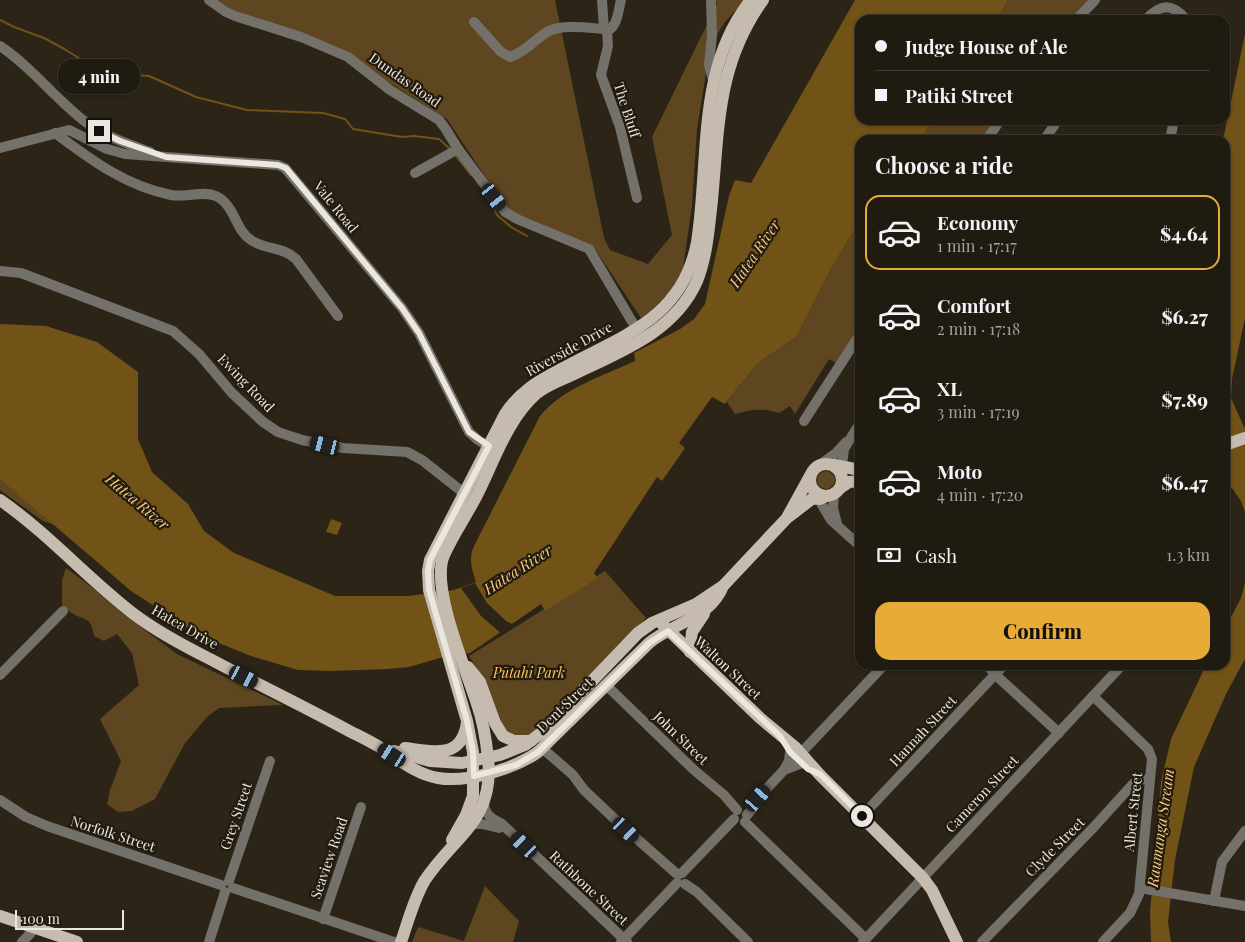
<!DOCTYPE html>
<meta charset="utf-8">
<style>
:root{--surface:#201b11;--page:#2d281f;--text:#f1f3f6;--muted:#a2a19f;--line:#3d3931;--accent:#e8ab37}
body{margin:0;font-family:"Playfair Display",serif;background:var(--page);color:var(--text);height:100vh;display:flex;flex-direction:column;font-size:19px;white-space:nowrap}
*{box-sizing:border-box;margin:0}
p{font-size:16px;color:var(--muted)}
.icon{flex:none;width:28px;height:28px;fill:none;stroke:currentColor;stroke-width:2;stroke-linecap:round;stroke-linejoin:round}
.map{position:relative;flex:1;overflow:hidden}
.details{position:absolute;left:855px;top:135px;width:375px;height:535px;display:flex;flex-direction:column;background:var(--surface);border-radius:15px;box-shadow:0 1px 4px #0004,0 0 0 1px var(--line)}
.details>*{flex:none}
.top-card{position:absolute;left:855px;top:15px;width:375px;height:110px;border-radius:15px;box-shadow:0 1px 4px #0004,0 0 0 1px var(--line);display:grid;align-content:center;height:110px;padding:0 20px;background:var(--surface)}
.scale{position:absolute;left:15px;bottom:12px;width:109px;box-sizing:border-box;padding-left:5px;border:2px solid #ebe6de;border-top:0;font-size:14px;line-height:18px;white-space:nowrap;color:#ebe6de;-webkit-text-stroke:4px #211a0e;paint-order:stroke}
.end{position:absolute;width:22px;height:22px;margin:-11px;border:6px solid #ebe6de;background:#111;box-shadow:0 0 0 2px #111}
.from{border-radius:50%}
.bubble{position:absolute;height:35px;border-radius:15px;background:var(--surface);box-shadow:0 1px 4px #0004,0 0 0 1px var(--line);font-size:16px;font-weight:800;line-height:35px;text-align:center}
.car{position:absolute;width:15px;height:30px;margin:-15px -8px;border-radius:6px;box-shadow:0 0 4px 1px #0007;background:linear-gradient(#222 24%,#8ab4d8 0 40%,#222 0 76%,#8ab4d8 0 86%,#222 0)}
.top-card b{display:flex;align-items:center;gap:18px;height:48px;font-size:19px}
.top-card b+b{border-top:1px solid var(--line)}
.top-card i{width:12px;height:12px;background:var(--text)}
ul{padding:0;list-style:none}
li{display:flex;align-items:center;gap:15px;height:75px;margin:0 10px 8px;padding:0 10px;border:2px solid transparent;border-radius:15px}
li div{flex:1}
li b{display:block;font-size:19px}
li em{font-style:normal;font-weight:800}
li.on{border-color:var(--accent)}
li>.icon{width:45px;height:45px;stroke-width:1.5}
h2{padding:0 20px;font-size:22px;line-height:60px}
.pay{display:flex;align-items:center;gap:12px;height:55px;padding:0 20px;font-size:19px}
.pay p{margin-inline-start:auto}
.action{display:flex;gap:10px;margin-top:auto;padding:10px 20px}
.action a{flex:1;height:58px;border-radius:15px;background:var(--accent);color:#111;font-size:20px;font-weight:800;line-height:58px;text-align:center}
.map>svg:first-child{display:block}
.green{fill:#5e4720}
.water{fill:#715217}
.pier{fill:#2b2417}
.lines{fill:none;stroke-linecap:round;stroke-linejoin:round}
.stream{stroke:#715217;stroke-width:2}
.minor{stroke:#74706a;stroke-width:10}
.major{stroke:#c5bcaf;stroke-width:12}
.route{stroke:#ebe6de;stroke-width:6}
.labels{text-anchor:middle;stroke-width:4.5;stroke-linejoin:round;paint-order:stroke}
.street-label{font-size:14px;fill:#ebe6de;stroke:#211a0e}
.park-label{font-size:14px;font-style:italic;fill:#fec45f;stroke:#211a0e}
.water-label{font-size:15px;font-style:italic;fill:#facb7f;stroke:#211a0e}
</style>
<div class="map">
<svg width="1245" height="942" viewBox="0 0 1245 942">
<rect width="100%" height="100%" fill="#2b2417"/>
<g class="green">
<polygon points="218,0 555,0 604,238 610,250 648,264 672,235 652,137 717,4 716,0 745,0 725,22 718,33 707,67 697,129 692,205 683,269 669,293 651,311 641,318 595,249 533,220 508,211 447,119 332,47 230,9"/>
<polygon points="1008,0 1090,0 1071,20 997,20"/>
<polygon points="934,120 995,120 982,140 919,140"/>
<path d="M860,221V326L836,363L829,359L795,414L790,406L779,413C761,408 753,409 735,414L727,402L758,363L796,337L833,265Z"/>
<circle cx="826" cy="480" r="9"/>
<polygon points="0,479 3,481 55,525 43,521 0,490"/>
<path d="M66,568L89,585L122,613L177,654L283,705L219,708L207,717L185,743L155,799L132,811L118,812L107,804L110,790L121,761L100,719L139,685L132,653L117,634L104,641L94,636C91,619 89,621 75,615C71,613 66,608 62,605V580Z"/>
<polygon points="605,571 646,618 540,727 525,737 515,737 503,728 482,677 469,656"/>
<polygon points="485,886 519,921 513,942 412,942 418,927 464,941"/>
</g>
<g class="water">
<path d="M855,0H1008L997,20H860V120H934L919,140H860V221L833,265L796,337L758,363L725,404L712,397L679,443L685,448L662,481L657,477L594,573L598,578L545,611L541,604L470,653L440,658L409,667L388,669L330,671L298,670L251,656L199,635L131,591L0,479V324L46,326L97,342L138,372V439L152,472L188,504L204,531L234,553L335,596H408L454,590L476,582C472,569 468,559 474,546L540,416C563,388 603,376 635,361L634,353L680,329L694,319L705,304L729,196L735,180L751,183Z"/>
<polygon points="1245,34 1245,318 1232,379 1231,398 1245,429 1245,512 1241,501 1225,478 1225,140 1223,140"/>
<polygon points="331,519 342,523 337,535 326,532"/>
<polygon points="1245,583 1245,659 1226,694 1194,767 1175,860 1168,922 1171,942 1151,942 1150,912 1161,782 1171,739 1206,665 1225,665 1225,629 1241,598"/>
</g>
<polygon class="pier" points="475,583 487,603 506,621 514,625 502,634 481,616 461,588"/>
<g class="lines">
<g class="stream">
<polyline points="0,20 14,27 44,38 66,50 102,73 149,76 196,97 247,110 323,113 345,119 353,129 402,137 414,136 439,139 450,149"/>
<polyline points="456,156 471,175"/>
<polyline points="483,191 493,206 497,215 511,227 527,236"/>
</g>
<g class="minor">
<polyline points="209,0 226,12 235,16 301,37 348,57 390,90 439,120 445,128 458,149 505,212 517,219 589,249 640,335"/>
<polyline points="602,0 604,29"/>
<polyline points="711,0 712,35 709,65 713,80 718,82"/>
<polyline points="1076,20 1095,0"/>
<path d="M1145,20C1161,4 1171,2 1187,20"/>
<path d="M474,22L501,52L510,57C529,50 534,39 549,31C562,24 590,28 604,29L607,31C618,26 618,11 621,0"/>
<polyline points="607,31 608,46 601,75 620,127 637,198"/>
<path d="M0,46C33,68 56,100 87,123C107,137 128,144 150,152"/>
<path d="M55,133C91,160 126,186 171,195C186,198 203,190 216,196C235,205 235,230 251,240C265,250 282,246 296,259L338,316"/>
<polyline points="987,140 1000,120"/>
<polyline points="1044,140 1058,120"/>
<polyline points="1170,140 1174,120"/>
<polyline points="0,148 69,130 107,149 125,154 278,165 285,168 402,308 419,333 469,432 478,440 495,450"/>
<polyline points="415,173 458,149"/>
<polyline points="0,271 21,273 173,331 199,354 232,393 263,422 278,432 302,440 343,448 407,452 422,460 460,490 470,496"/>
<polyline points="804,421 860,334"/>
<polyline points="821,464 836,453 846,442"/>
<polyline points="841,473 844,449 860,423"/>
<polyline points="818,494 822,505 831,520 860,546"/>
<polyline points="834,494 833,508 837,524"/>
<polyline points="987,665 1000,679 1059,733"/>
<polyline points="0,675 63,611"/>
<polyline points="606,685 694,770 724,795 737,810"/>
<polyline points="1093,696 1148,749 1152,759 1139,894 1130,913 1103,942"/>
<polyline points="542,748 573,775 584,790 620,824 678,875"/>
<polyline points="801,753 884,665"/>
<polyline points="784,770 789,761 790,752"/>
<polyline points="0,800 26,817 47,826 221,885"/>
<path d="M484,804C486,816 491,818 502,824L627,942"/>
<polyline points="747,815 756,804 758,798 784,770 802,763"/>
<polyline points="862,816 1004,665"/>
<polyline points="745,822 866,939"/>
<polyline points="473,824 482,824 499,828"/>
<polyline points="682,873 734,819"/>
<polyline points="229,881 270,761"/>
<polyline points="685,884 697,892 748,942"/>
<polyline points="233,888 394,942"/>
<polyline points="1140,888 1245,906"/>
<polyline points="1214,901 1222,862 1245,831"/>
<polyline points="323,919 361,807"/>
<polyline points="22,942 30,934 33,927"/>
<polyline points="209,942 225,892"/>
<polyline points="621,942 677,883"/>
<polyline points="863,942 1122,665"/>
<polyline points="982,942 1093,828 1133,784 1140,779 1150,780"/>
</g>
<g class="major">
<polyline points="1225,445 1245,438"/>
<circle cx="826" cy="480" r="16"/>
<polyline points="834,465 860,470"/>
<polyline points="840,488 849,482 860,481"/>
<path d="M0,500C49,534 88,579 135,615C158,632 184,646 210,659C257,684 305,707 351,732C360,736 369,741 378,746C397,758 415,774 438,778C467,783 514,769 538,752L649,643C673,623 711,618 723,586"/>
<polyline points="788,516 810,476"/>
<polyline points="663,625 760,718 795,747 820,775 923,878 932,890 957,942"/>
<polyline points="690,652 692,632 704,614"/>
<polyline points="468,667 480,682 495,723 503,736 514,741 531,741"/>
<path d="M405,748C432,751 462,761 467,722"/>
<polyline points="394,751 430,761 462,763 500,755 525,745 545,730 638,633 652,623 696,604 723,586 787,518 813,498 820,499 826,496"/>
<path d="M452,840L466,815L473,796V752L467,721L429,590L428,571L430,560L505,414C522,389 539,381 565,367C625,335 683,317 697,242C710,160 696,68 751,0"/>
<polyline points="0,916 77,942"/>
<path d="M401,942C408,922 414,898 425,880C455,835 495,820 488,758C486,739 483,721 477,704C466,669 430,587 444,555C453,535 466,516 476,497C494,462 507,419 537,393C547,385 560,380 572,375C619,352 674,333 697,281C707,256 709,227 712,200C719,126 717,64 763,0"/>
</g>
</g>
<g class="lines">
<polyline class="route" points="99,131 120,141 166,157 278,165 286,168 402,308 419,333 469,432 489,446 430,560 428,571 429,590 467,721 473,752 474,776 516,765 538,752 649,643 668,631 780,736 790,752 808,769 820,774 862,816"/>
</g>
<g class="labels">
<g class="street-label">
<text transform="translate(405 80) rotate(35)" y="5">Dundas Road</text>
<text transform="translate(627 110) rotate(72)" y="5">The Bluff</text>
<text transform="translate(336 207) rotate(51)" y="5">Vale Road</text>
<text transform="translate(569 349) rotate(-29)" y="5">Riverside Drive</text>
<text transform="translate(246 383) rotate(46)" y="5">Ewing Road</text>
<text transform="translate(185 627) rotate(30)" y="5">Hatea Drive</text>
<text transform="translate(728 668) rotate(43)" y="5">Walton Street</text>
<text transform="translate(565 705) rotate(-44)" y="5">Dent Street</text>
<text transform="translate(923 731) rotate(-47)" y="5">Hannah Street</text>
<text transform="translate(681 738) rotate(44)" y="5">John Street</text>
<text transform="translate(982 794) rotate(-47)" y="5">Cameron Street</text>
<text transform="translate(1133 812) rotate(-84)" y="5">Albert Street</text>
<text transform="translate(236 816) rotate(-71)" y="5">Grey Street</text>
<text transform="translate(113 834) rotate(18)" y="5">Norfolk Street</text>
<text transform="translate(1055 847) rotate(-45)" y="5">Clyde Street</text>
<text transform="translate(329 858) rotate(-71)" y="5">Seaview Road</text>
<text transform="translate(589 888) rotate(43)" y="5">Rathbone Street</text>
</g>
<g class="park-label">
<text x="529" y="678">Pūtahi Park</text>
</g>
<g class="water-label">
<text transform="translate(755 254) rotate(-56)" y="5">Hātea River</text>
<text transform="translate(137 502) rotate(40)" y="5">Hātea River</text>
<text transform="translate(518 570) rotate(-33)" y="5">Hātea River</text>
<text transform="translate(1161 828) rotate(-82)" y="5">Raumanga Stream</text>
</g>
</g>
</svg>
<div class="scale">100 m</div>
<i class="end from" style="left:862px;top:816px"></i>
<i class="end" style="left:99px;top:131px"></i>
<div class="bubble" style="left:58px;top:59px;width:82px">4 min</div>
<i class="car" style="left:494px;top:197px;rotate:143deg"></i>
<i class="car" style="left:325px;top:445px;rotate:284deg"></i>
<i class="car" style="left:244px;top:677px;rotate:117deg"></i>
<i class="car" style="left:392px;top:755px;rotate:303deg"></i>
<i class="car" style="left:758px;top:798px;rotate:41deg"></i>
<i class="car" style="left:626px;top:830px;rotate:133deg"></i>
<i class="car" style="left:524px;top:845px;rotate:313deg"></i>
<div class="top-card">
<b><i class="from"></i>Judge House of Ale</b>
<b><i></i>Patiki Street</b>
</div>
<section class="details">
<h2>Choose a ride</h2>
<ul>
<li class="on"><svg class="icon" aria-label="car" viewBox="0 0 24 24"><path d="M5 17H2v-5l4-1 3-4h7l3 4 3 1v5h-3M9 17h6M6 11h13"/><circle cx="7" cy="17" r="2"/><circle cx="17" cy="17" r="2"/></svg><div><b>Economy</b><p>1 min · 17:17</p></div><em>$4.64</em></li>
<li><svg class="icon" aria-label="car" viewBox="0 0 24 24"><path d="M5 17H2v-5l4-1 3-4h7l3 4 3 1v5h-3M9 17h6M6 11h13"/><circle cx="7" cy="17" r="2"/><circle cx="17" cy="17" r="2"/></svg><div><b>Comfort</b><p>2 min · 17:18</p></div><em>$6.27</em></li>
<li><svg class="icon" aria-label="car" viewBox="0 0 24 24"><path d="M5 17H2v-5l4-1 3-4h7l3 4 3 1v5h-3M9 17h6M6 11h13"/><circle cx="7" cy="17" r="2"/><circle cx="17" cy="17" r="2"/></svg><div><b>XL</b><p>3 min · 17:19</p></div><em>$7.89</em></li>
<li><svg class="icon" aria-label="car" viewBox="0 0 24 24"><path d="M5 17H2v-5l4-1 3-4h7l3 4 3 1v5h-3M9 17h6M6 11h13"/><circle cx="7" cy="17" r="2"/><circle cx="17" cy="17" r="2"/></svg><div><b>Moto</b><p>4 min · 17:20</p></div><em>$6.47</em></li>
</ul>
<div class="pay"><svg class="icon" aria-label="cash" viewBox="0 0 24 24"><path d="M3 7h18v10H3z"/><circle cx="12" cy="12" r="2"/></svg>Cash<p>1.3 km</p></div>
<div class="action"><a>Confirm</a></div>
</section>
</div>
